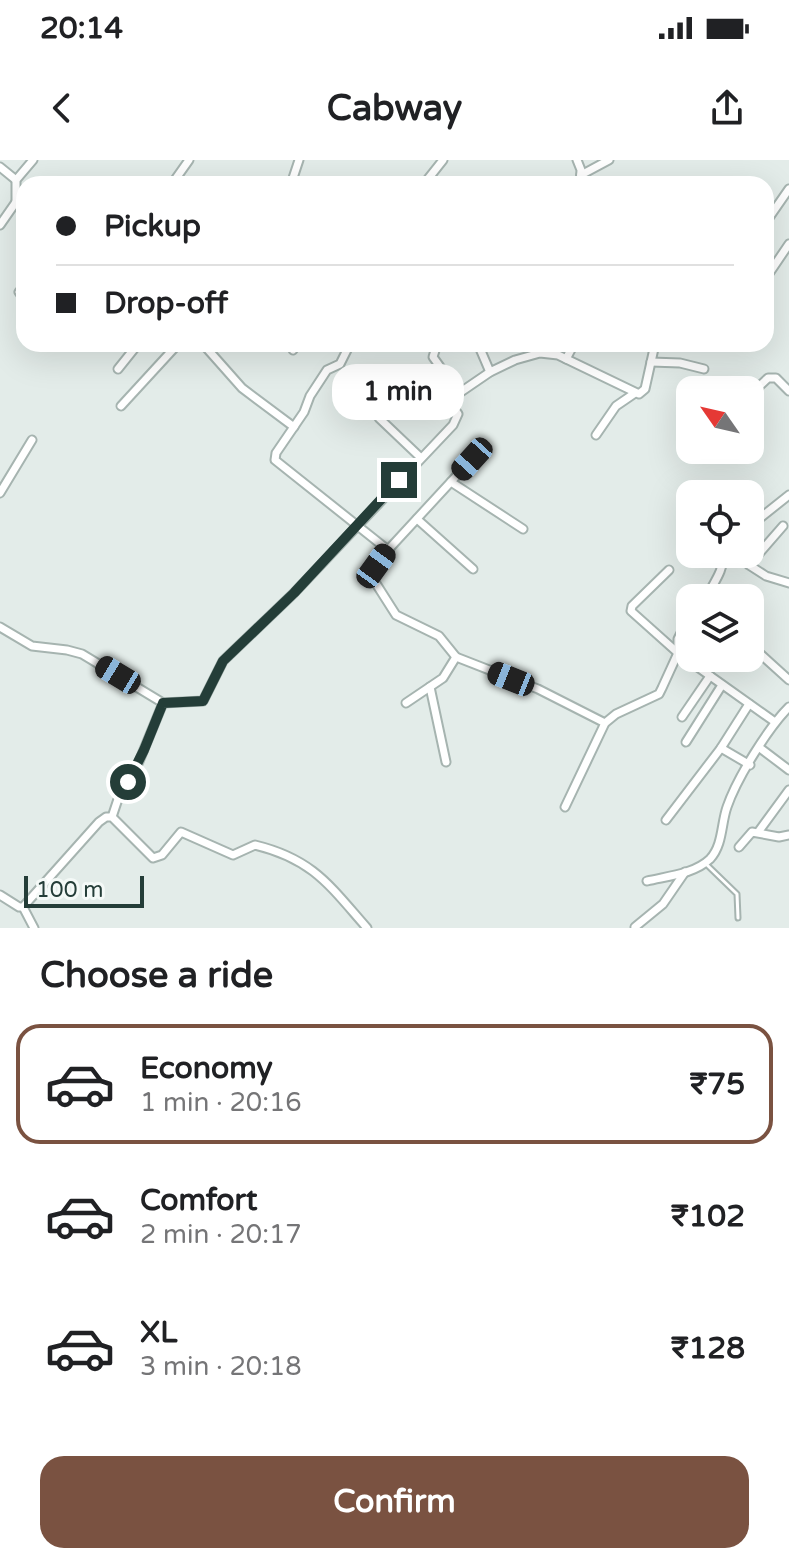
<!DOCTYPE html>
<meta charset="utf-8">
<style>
:root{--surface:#fff;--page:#f2f2f2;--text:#202124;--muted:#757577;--line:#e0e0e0;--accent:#7a5241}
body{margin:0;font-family:"Varela Round",sans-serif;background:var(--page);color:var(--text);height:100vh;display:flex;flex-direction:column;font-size:30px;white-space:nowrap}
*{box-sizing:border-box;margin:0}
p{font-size:26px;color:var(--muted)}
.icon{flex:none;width:44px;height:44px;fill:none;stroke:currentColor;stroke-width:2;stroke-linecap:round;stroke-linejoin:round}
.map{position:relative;height:768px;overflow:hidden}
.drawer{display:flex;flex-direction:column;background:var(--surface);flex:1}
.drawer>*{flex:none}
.top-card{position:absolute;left:16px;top:16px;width:758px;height:176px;border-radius:24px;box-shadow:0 8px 32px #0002;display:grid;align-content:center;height:176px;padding:0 40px;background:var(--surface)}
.needle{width:52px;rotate:304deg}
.tools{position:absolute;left:676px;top:216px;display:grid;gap:16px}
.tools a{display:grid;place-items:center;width:88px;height:88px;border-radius:16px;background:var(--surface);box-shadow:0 8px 32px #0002;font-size:40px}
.scale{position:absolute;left:24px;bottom:20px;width:120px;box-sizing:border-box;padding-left:8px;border:4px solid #243d38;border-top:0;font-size:22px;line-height:28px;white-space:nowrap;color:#243d38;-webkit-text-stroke:6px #f4f9f7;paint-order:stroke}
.end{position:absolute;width:36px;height:36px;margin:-18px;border:10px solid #243d38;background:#fff;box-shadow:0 0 0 4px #fff}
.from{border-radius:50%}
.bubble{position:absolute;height:56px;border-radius:24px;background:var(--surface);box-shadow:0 8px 32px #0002;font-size:26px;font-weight:800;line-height:56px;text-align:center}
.car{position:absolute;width:24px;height:48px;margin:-24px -12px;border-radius:10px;box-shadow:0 0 6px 2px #0007;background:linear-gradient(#222 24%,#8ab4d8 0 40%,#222 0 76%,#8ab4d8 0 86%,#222 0)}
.top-card b{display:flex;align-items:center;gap:28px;height:76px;font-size:30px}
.top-card b+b{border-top:2px solid var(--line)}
.top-card i{width:20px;height:20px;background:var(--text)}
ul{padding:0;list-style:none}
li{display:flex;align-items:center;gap:24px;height:120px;margin:0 16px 12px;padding:0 24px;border:4px solid transparent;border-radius:24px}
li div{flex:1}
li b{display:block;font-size:30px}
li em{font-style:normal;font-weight:800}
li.active{border-color:var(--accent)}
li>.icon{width:72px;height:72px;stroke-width:1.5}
h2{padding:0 40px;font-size:36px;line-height:96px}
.button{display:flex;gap:16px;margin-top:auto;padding:16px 40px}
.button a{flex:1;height:92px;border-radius:24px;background:var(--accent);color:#fff;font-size:32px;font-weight:800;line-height:92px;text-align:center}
.status{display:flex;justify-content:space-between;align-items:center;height:56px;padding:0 40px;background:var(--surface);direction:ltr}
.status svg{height:22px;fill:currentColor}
header{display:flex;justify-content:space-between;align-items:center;height:104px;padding:0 40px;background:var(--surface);font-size:36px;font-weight:800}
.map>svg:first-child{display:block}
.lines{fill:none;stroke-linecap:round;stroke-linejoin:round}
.service-casing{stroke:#a6b4b0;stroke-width:7}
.minor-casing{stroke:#a6b4b0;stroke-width:11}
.service{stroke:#fff;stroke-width:3}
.minor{stroke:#fff;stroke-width:7}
.route{stroke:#243d38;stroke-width:10}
</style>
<div class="status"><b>20:14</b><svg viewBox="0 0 49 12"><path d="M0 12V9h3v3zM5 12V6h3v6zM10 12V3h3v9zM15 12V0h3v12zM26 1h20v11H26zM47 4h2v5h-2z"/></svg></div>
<header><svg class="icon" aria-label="back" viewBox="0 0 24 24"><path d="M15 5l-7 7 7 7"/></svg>Cabway<svg class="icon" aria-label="share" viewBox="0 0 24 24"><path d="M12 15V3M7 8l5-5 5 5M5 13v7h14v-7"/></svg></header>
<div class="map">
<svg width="789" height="768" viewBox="0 0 789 768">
<rect width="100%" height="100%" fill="#e3ece9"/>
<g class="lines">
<g class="service-casing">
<polyline id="service" points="705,703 737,734 738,758"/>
</g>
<g class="minor-casing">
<g id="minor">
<polyline points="577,0 581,10 580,24"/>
<polyline points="0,7 16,20"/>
<polyline points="581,15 609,0"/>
<polyline points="172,24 189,0"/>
<polyline points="291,24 299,0"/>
<polyline points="424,24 443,0"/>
<polyline points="24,49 16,42 16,20 33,0"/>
<polyline points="766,62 789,29"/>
<polyline points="0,65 16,42"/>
<polyline points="766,118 789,84"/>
<polyline points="24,126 19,132 24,139"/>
<polyline points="203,184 242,228 294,267"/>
<polyline points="350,184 340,204 327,210 310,236 304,252 276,293 275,300 388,390"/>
<polyline points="437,184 433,197 459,233"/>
<polyline points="478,184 490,212"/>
<polyline points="293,190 297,184"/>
<polyline points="566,199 574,184"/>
<polyline points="651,202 680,203 704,209"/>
<polyline points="118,209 138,184"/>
<polyline points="750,235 768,218 776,218 789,231"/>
<polyline points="121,246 178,184"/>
<polyline points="379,258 420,297"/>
<polyline points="596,275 616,246 635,233"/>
<polyline points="715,292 715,290"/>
<polyline points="472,299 388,390 374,412 375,422 396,455 439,476 456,497 538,529 605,563"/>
<polyline points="451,322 523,369"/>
<polyline points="0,333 32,280"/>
<polyline points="417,359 473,409"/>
<polyline points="750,366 789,335"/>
<polyline points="783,366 749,405 766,416 789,423"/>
<polyline points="669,410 632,446 631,451 678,493 775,562"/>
<path d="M706,438C714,422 723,412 724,394"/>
<polyline points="0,467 32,486 67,490 82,494 163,543 203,541 223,501 294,433 453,265 458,254 451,244 452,238 490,212 515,200 540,193 558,195 639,234 645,229 655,184"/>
<polyline points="756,490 789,520"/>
<polyline points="430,527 446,602"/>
<polyline points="406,543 443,518 456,497"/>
<polyline points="682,557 710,516"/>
<polyline points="686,582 722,525"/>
<polyline points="721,588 750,605"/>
<polyline points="760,588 789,610"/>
<polyline points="565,647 605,563 616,554 659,534 662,528 678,493 678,479 690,455"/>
<polyline points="112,657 119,636 138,604 163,543"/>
<polyline points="666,660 721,588 749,544"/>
<polyline points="759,671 789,630"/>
<polyline points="739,687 752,672 779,677 789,675"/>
<path d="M647,721C668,716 694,714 710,699C723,685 721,664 727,647C737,618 768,568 789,547"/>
<path d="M0,735L19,747H23L99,662L106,657H112L153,698L162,695L181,672L233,695L255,685C313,699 330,726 367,768"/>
<polyline points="23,747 34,768"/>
<polyline points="635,767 663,744 685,712"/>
</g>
</g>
<use href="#service" class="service"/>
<use href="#minor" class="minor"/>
</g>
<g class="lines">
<polyline class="route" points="128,622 144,590 163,543 203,541 223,501 294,433 399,320"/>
</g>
</svg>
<div class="tools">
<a><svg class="needle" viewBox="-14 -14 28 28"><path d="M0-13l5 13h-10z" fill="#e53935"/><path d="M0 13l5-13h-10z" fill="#757577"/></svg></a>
<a><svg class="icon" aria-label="locate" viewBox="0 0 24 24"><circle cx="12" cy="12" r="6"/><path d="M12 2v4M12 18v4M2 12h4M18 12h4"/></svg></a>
<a><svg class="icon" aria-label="layers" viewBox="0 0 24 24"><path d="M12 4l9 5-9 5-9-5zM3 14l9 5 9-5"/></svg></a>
</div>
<div class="scale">100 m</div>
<i class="end from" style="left:128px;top:622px"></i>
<i class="end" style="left:399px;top:320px"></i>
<div class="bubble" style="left:332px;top:204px;width:132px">1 min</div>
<i class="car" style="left:472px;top:299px;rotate:222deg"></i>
<i class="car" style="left:376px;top:406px;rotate:36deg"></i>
<i class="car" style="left:118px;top:515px;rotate:301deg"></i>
<i class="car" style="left:511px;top:519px;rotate:292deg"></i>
<div class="top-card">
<b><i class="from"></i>Pickup</b>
<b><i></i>Drop-off</b>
</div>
</div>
<section class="drawer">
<h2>Choose a ride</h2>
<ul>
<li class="active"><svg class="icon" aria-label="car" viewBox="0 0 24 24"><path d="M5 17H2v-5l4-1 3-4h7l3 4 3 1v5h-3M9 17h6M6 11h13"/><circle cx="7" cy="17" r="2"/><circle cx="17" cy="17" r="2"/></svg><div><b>Economy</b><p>1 min · 20:16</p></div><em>₹75</em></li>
<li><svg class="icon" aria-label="car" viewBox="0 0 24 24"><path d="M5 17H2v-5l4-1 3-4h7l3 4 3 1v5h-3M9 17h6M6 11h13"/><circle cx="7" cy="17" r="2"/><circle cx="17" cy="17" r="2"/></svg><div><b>Comfort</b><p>2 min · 20:17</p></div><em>₹102</em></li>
<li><svg class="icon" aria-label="car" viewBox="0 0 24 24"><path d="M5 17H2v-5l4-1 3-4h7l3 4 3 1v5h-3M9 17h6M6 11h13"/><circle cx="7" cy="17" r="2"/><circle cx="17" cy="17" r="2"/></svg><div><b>XL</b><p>3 min · 20:18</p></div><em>₹128</em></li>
</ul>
<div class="button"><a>Confirm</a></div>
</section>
